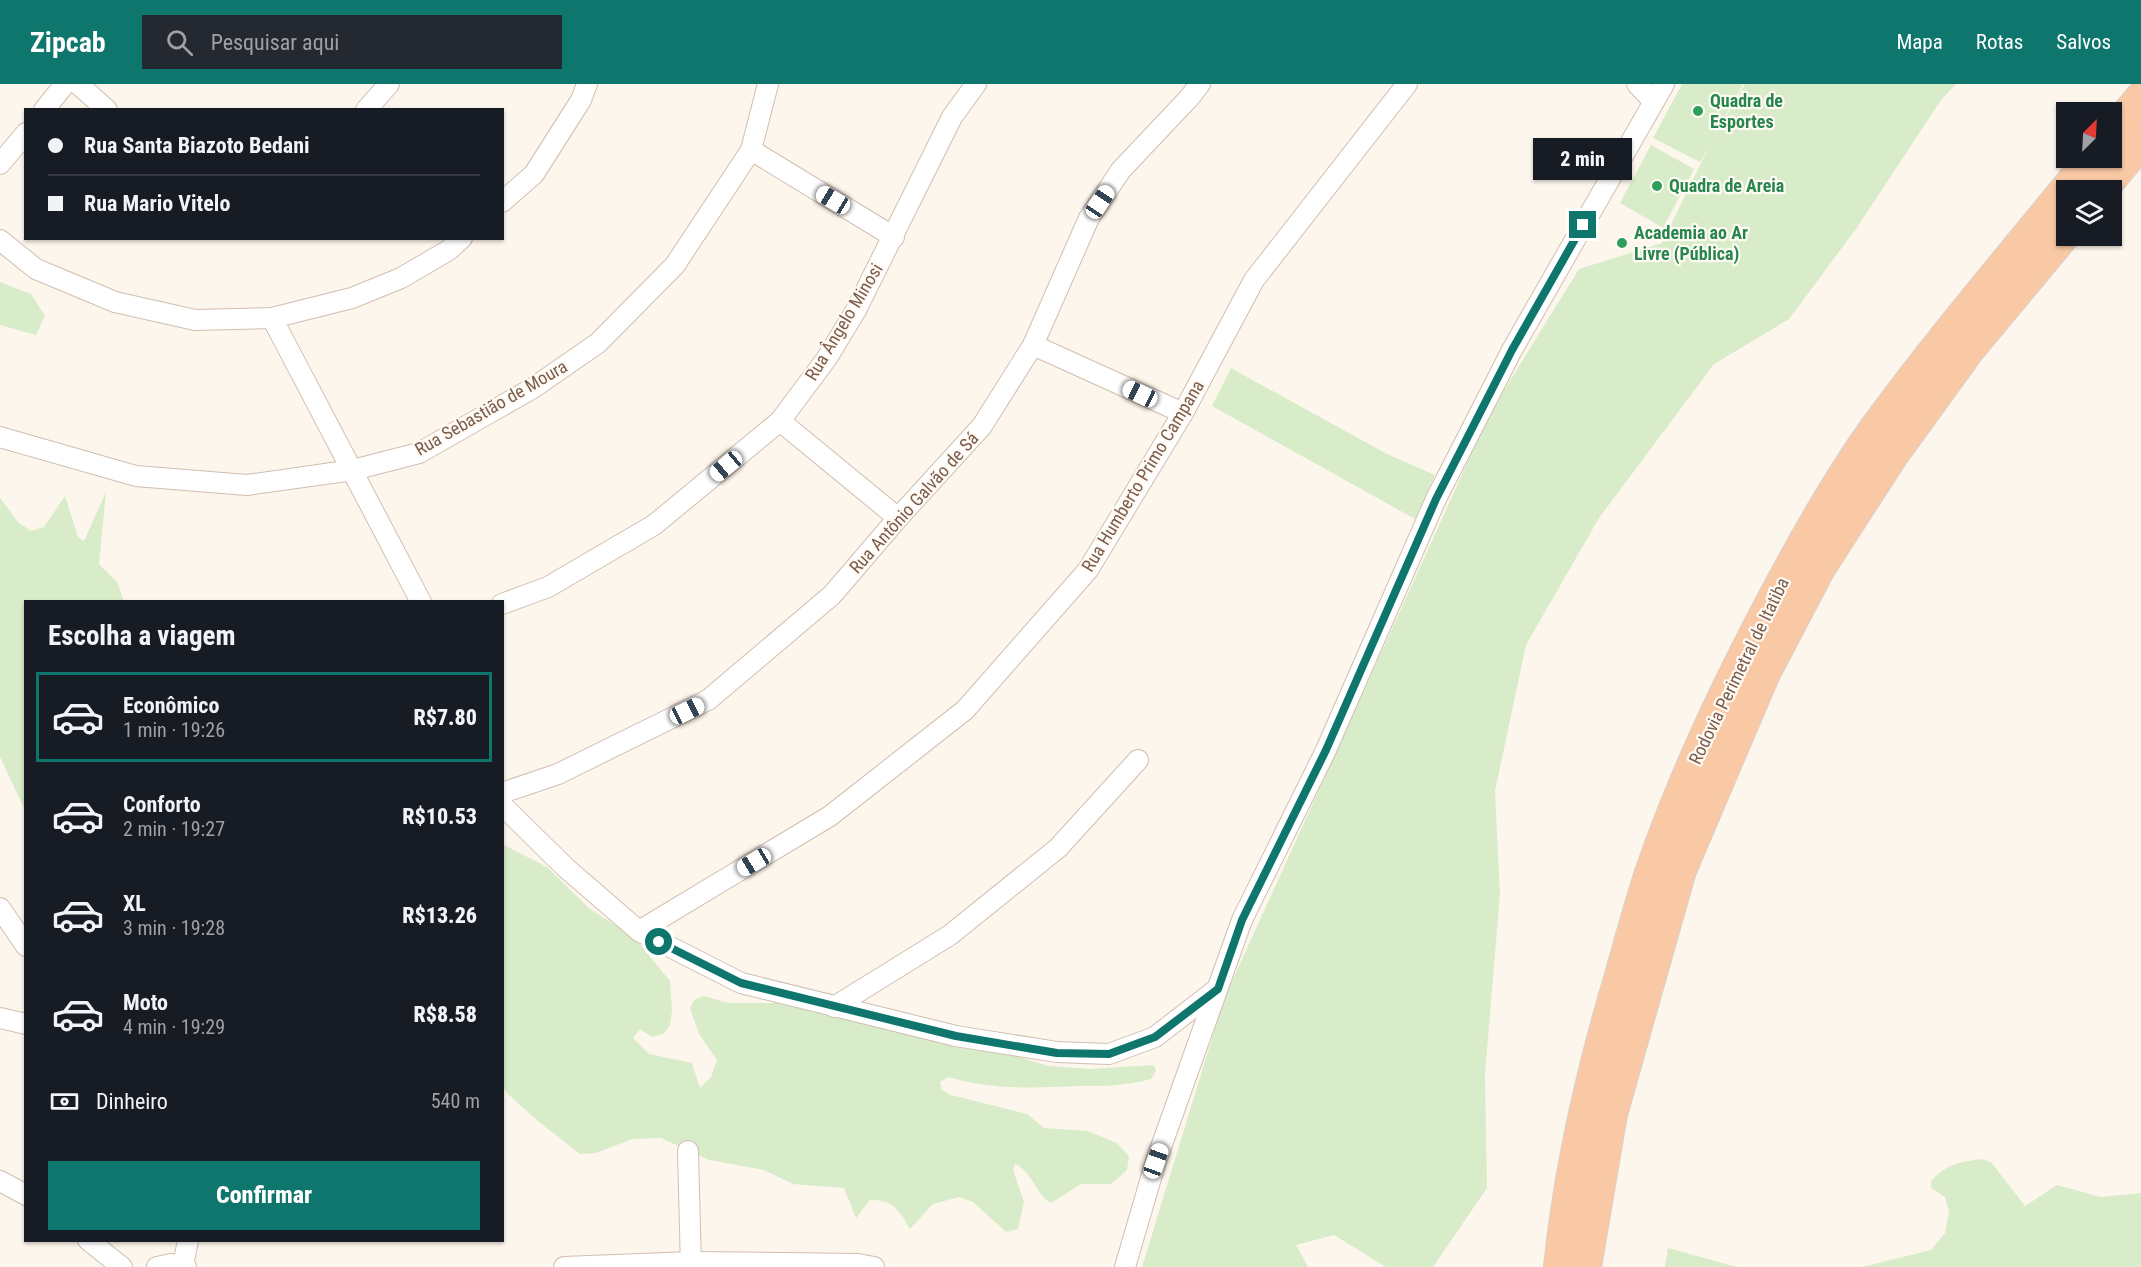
<!DOCTYPE html>
<html lang="pt">
<meta charset="utf-8">
<style>
:root{--surface:#171b24;--page:#242831;--text:#f1f3f6;--muted:#9ea1a6;--line:#363941;--accent:#0f766e}
body{margin:0;font-family:"Roboto Condensed",sans-serif;background:var(--page);color:var(--text);height:100vh;display:flex;flex-direction:column;font-size:22px;white-space:nowrap}
*{box-sizing:border-box;margin:0}
p{font-size:20px;color:var(--muted)}
.icon{flex:none;width:33px;height:33px;fill:none;stroke:currentColor;stroke-width:2;stroke-linecap:round;stroke-linejoin:round}
.map{position:relative;flex:1;overflow:hidden}
.sheet{position:absolute;left:24px;top:516px;width:480px;height:642px;display:flex;flex-direction:column;background:var(--surface);border-radius:0px;box-shadow:0 2px 4px #0004}
.sheet>*{flex:none}
.hud{position:absolute;left:24px;top:24px;width:480px;height:132px;border-radius:0px;box-shadow:0 2px 4px #0004;display:grid;align-content:center;height:132px;padding:0 24px;background:var(--surface)}
.needle{width:39px;rotate:24deg}
.tools{position:absolute;left:2056px;top:18px;display:grid;gap:12px}
.tools a{display:grid;place-items:center;width:66px;height:66px;border-radius:0px;background:var(--surface);box-shadow:0 2px 4px #0004;font-size:30px}
.end{position:absolute;width:27px;height:27px;margin:-14px;border:8px solid #0f766e;background:#fff;box-shadow:0 0 0 3px #fff}
.from{border-radius:50%}
.bubble{position:absolute;height:42px;border-radius:0px;background:var(--surface);box-shadow:0 2px 4px #0004;font-size:20px;font-weight:800;line-height:42px;text-align:center}
.car{position:absolute;width:18px;height:36px;margin:-18px -9px;border-radius:8px;box-shadow:0 0 4px 2px #0007;background:linear-gradient(#fff 24%,#345 0 40%,#fff 0 76%,#345 0 86%,#fff 0)}
.hud b{display:flex;align-items:center;gap:21px;height:57px;font-size:22px}
.hud b+b{border-top:2px solid var(--line)}
.hud i{width:15px;height:15px;background:var(--text)}
ul{padding:0;list-style:none}
li{display:flex;align-items:center;gap:18px;height:90px;margin:0 12px 9px;padding:0 12px;border:3px solid transparent;border-radius:0px}
li div{flex:1}
li b{display:block;font-size:22px}
li em{font-style:normal;font-weight:800}
li.selected{border-color:var(--accent)}
li>.icon{width:54px;height:54px;stroke-width:1.5}
h2{padding:0 24px;font-size:27px;line-height:72px}
.pay{display:flex;align-items:center;gap:15px;height:66px;padding:0 24px;font-size:22px}
.pay p{margin-inline-start:auto}
.cta{display:flex;gap:12px;margin-top:auto;padding:12px 24px}
.cta a{flex:1;height:69px;border-radius:0px;background:var(--accent);color:#fff;font-size:24px;font-weight:800;line-height:69px;text-align:center}
header{display:flex;align-items:center;gap:36px;box-sizing:border-box;height:84px;padding:0 30px;background:var(--accent);color:#fff}
header strong{font-size:28px}
nav{display:flex;gap:33px;margin-inline-start:auto;font-size:21px}
.search{width:420px;height:54px;background:var(--page);display:flex;align-items:center;gap:15px;box-sizing:border-box;padding:0 21px;border-radius:0px;color:var(--muted);font-size:22px}
.map>svg:first-child{display:block}
.green{fill:#d8ecc9}
.lines{fill:none;stroke-linecap:round;stroke-linejoin:round}
.minor-casing{stroke:#d1beb0;stroke-width:22}
.trunk-casing{stroke:#dad1cd;stroke-width:34}
.minor{stroke:#fff;stroke-width:20}
.trunk{stroke:#f9c8a4;stroke-width:32}
.route{stroke:#0f766e;stroke-width:8}
.leisure-dot{fill:#2e9e5b;stroke:#fffaf3;stroke-width:2}
.labels{text-anchor:middle;stroke-width:4.5;stroke-linejoin:round;paint-order:stroke}
.leisure-label{font-size:18px;font-weight:bold;fill:#27864d;stroke:#fffaf3;text-anchor:start}
.street-label{font-size:18px;fill:#7a5c4d;stroke:#fffaf3}
</style>
<header>
<strong>Zipcab</strong>
<div class="search"><svg class="icon" aria-label="search" viewBox="0 0 24 24"><circle cx="10" cy="10" r="6"/><path d="M15 15l6 6"/></svg>Pesquisar aqui</div>
<nav><a>Mapa</a><a>Rotas</a><a>Salvos</a></nav>
</header>
<div class="map">
<svg width="2141" height="1183" viewBox="0 0 2141 1183">
<rect width="100%" height="100%" fill="#fdf6ec"/>
<g class="green">
<polygon points="1682,0 1743,0 1711,58 1745,0 1956,0 1941,16 1856,145 1789,235 1714,280 1599,434 1526,561 1495,707 1500,810 1485,990 1487,1104 1433,1183 1386,1183 1334,1151 1296,1161 1308,1183 1142,1183 1224,915 1490,329 1579,185 1662,159 1709,63 1700,78 1653,54"/>
<polygon points="1651,61 1694,85 1663,144 1620,119"/>
<polygon points="0,198 31,210 45,232 36,251 0,241"/>
<polygon points="1231,284 1385,369 1435,391 1415,435 1212,322"/>
<polygon points="106,408 99,480 117,498 124,517 26,518 25,726 0,673 0,414 19,439 31,447 44,443 65,412 78,453 84,457"/>
<path d="M502,760L547,783L590,825L634,853L670,897L672,926L670,942L663,950L652,953L640,945L633,954L649,970L692,979L700,1004L711,993L717,976L699,950L690,924L694,916L704,912L729,919H805L897,935L1048,982L1090,985L1154,981L1156,987L1151,995C1126,1002 1103,1002 1078,1002C1036,1004 989,1006 949,993L940,998L942,1006L951,1011L1027,1030L1044,1044L1087,1047L1117,1059L1129,1072L1127,1086L1111,1100H1081L1051,1119C1035,1109 1032,1087 1015,1080L1013,1086L1024,1118L1018,1145L1006,1148L973,1118L959,1113L933,1120L910,1145C899,1126 893,1115 870,1116L856,1134L844,1104L793,1100L764,1086L709,1076L661,1054L632,1055L596,1069L580,1070L539,1038L507,1009L503,1002Z"/>
<path d="M1982,1075L1991,1078L2025,1122L2057,1101L2101,1113L2141,1109V1183H1862L1931,1166L1945,1149L1949,1128L1945,1113L1931,1104V1097C1947,1080 1959,1078 1982,1075Z"/>
<polygon points="1668,1164 1737,1183 1665,1183"/>
</g>
<g class="lines">
<g class="minor-casing">
<g id="minor">
<polyline points="78,0 107,26"/>
<polyline points="1637,0 1653,17"/>
<polyline points="44,26 65,0"/>
<polyline points="366,26 389,0"/>
<polyline points="751,66 894,153"/>
<polyline points="0,80 26,49"/>
<polyline points="502,118 534,90 581,16 587,0"/>
<polyline points="0,156 36,185 115,218 195,236 272,234 352,214 401,194 449,166 462,154"/>
<polyline points="272,234 421,518"/>
<polyline points="1033,261 1183,329"/>
<polyline points="780,337 898,434"/>
<polyline points="0,353 136,392 247,401 353,386 419,369 533,304 598,259 675,181 751,66 768,0"/>
<polyline points="502,520 548,503 654,441 780,337 827,274 856,226 952,33 976,0"/>
<polyline points="502,709 558,690 708,616 832,511 898,434 982,342 1033,261 1089,134 1121,86 1189,14 1200,0"/>
<polyline points="502,721 566,784 639,847 741,899 956,952 1057,968 1109,970 1155,953 1217,905"/>
<polyline points="0,824 26,862"/>
<polyline points="639,847 830,732 965,626 1088,486 1183,329 1254,196 1407,0"/>
<polyline points="834,923 950,851 1058,764 1138,676"/>
<polyline points="0,934 26,940"/>
<polyline points="688,1067 691,1183"/>
<polyline points="0,1097 26,1111"/>
<polyline points="88,1156 122,1183"/>
<polyline points="183,1182 188,1156"/>
<polyline points="157,1183 171,1180 186,1183"/>
<polyline points="564,1183 691,1178 858,1180 874,1183"/>
<polyline points="1125,1183 1156,1077 1242,836 1326,666 1436,415 1512,266 1664,0"/>
</g>
</g>
<g class="trunk-casing">
<g id="trunk">
<polyline points="2112,49 2141,14"/>
<polyline points="2101,106 2141,58"/>
<path d="M1560,1183C1570,1083 1593,985 1622,888C1631,856 1640,823 1650,792C1682,698 1724,609 1770,522C1802,461 1836,400 1876,344C1944,251 2020,163 2092,74"/>
<polyline points="1585,1183 1611,1030 1680,786 1764,589 1819,484 1892,371 1968,266 2067,147"/>
</g>
</g>
<use href="#minor" class="minor"/>
<use href="#trunk" class="trunk"/>
</g>
<g class="lines">
<polyline class="route" points="659,858 741,899 956,952 1057,969 1109,970 1155,953 1218,905 1242,836 1326,666 1436,415 1512,266 1583,141"/>
</g>
<g class="leisure-dot">
<circle cx="1698" cy="27" r="6"/>
<circle cx="1657" cy="102" r="6"/>
<circle cx="1622" cy="159" r="6"/>
</g>
<g class="labels">
<g class="leisure-label">
<text x="1710" y="23">Quadra de<tspan x="1710" dy="21">Esportes</tspan></text>
<text x="1669" y="108">Quadra de Areia</text>
<text x="1634" y="155">Academia ao Ar<tspan x="1634" dy="21">Livre (Pública)</tspan></text>
</g>
<g class="street-label">
<text transform="translate(844 238) rotate(-59)" y="6">Rua Ângelo Minosi</text>
<text transform="translate(491 324) rotate(-30)" y="6">Rua Sebastião de Moura</text>
<text transform="translate(1143 392) rotate(-59)" y="6">Rua Humberto Primo Campana</text>
<text transform="translate(914 419) rotate(-48)" y="6">Rua Antônio Galvão de Sá</text>
<text transform="translate(1739 587) rotate(-64)" y="6">Rodovia Perimetral de Itatiba</text>
</g>
</g>
</svg>
<div class="tools">
<a><svg class="needle" viewBox="-14 -14 28 28"><path d="M0-13l5 13h-10z" fill="#e53935"/><path d="M0 13l5-13h-10z" fill="#9ea1a6"/></svg></a>
<a><svg class="icon" aria-label="layers" viewBox="0 0 24 24"><path d="M12 4l9 5-9 5-9-5zM3 14l9 5 9-5"/></svg></a>
</div>
<i class="end from" style="left:659px;top:858px"></i>
<i class="end" style="left:1583px;top:141px"></i>
<div class="bubble" style="left:1533px;top:54px;width:99px">2 min</div>
<i class="car" style="left:833px;top:116px;rotate:301deg"></i>
<i class="car" style="left:1100px;top:118px;rotate:34deg"></i>
<i class="car" style="left:1140px;top:310px;rotate:295deg"></i>
<i class="car" style="left:726px;top:382px;rotate:230deg"></i>
<i class="car" style="left:687px;top:627px;rotate:64deg"></i>
<i class="car" style="left:754px;top:778px;rotate:239deg"></i>
<i class="car" style="left:1156px;top:1077px;rotate:20deg"></i>
<div class="hud">
<b><i class="from"></i>Rua Santa Biazoto Bedani</b>
<b><i></i>Rua Mario Vitelo</b>
</div>
<section class="sheet">
<h2>Escolha a viagem</h2>
<ul>
<li class="selected"><svg class="icon" aria-label="car" viewBox="0 0 24 24"><path d="M5 17H2v-5l4-1 3-4h7l3 4 3 1v5h-3M9 17h6M6 11h13"/><circle cx="7" cy="17" r="2"/><circle cx="17" cy="17" r="2"/></svg><div><b>Econômico</b><p>1 min · 19:26</p></div><em>R$7.80</em></li>
<li><svg class="icon" aria-label="car" viewBox="0 0 24 24"><path d="M5 17H2v-5l4-1 3-4h7l3 4 3 1v5h-3M9 17h6M6 11h13"/><circle cx="7" cy="17" r="2"/><circle cx="17" cy="17" r="2"/></svg><div><b>Conforto</b><p>2 min · 19:27</p></div><em>R$10.53</em></li>
<li><svg class="icon" aria-label="car" viewBox="0 0 24 24"><path d="M5 17H2v-5l4-1 3-4h7l3 4 3 1v5h-3M9 17h6M6 11h13"/><circle cx="7" cy="17" r="2"/><circle cx="17" cy="17" r="2"/></svg><div><b>XL</b><p>3 min · 19:28</p></div><em>R$13.26</em></li>
<li><svg class="icon" aria-label="car" viewBox="0 0 24 24"><path d="M5 17H2v-5l4-1 3-4h7l3 4 3 1v5h-3M9 17h6M6 11h13"/><circle cx="7" cy="17" r="2"/><circle cx="17" cy="17" r="2"/></svg><div><b>Moto</b><p>4 min · 19:29</p></div><em>R$8.58</em></li>
</ul>
<div class="pay"><svg class="icon" aria-label="cash" viewBox="0 0 24 24"><path d="M3 7h18v10H3z"/><circle cx="12" cy="12" r="2"/></svg>Dinheiro<p>540 m</p></div>
<div class="cta"><a>Confirmar</a></div>
</section>
</div>
